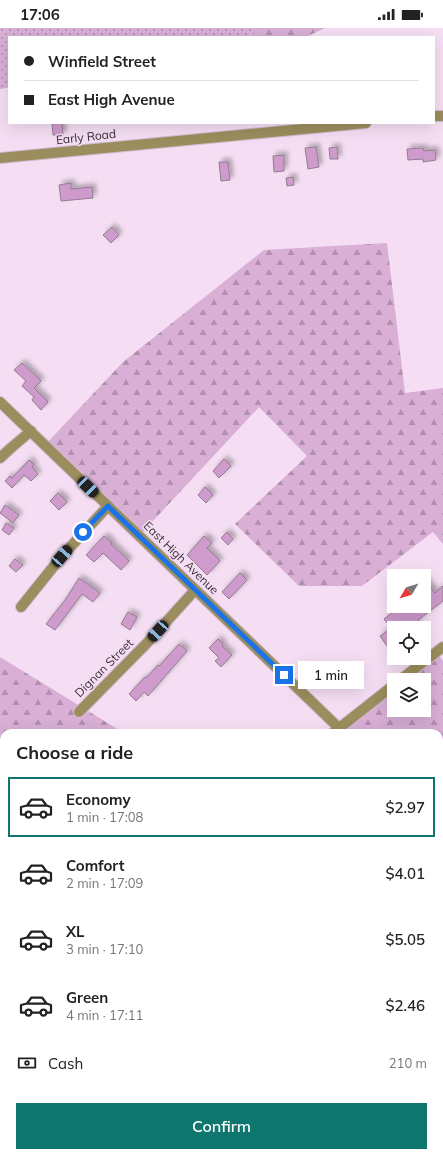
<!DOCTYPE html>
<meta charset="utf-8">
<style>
:root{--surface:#fff;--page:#f2f2f2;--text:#222;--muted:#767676;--line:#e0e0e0;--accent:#0f766e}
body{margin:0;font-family:Mulish,sans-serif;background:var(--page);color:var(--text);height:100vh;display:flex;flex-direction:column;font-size:15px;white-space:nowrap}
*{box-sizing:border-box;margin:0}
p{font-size:13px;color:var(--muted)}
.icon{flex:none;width:22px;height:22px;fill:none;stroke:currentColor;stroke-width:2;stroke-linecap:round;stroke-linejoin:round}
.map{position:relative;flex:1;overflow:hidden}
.sheet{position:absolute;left:0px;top:701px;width:443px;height:428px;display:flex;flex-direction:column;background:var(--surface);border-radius:12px 12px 0 0;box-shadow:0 4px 16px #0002}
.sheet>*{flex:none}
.banner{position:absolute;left:8px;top:8px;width:427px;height:88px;border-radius:0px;box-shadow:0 4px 16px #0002;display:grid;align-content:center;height:88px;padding:0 16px;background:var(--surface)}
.needle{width:26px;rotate:232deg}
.buttons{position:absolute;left:387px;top:541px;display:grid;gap:8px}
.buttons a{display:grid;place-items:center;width:44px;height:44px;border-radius:0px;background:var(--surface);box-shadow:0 4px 16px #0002;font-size:20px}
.end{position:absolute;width:18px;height:18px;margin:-9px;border:5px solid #1a73e8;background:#fff;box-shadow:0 0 0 2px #fff}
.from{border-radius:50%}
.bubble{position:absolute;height:28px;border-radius:0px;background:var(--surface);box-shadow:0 4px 16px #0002;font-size:13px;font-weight:600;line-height:28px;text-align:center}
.car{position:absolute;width:12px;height:24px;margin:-12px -6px;border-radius:5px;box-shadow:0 0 3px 1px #0007;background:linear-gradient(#222 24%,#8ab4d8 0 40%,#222 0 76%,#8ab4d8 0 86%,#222 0)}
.banner b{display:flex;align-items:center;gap:14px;height:38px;font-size:15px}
.banner b+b{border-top:1px solid var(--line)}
.banner i{width:10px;height:10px;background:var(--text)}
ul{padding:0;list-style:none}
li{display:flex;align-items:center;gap:12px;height:60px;margin:0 8px 6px;padding:0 8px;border:2px solid transparent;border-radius:0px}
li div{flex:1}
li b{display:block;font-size:15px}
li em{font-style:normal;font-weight:600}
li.on{border-color:var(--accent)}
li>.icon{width:36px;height:36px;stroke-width:1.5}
h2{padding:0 16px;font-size:18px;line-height:48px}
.pay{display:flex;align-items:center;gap:10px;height:44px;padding:0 16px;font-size:15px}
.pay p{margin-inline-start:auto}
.action{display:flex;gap:8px;margin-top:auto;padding:8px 16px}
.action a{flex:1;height:46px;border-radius:0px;background:var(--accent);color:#fff;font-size:16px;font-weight:600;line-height:46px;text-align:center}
.status{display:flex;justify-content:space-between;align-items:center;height:28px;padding:0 20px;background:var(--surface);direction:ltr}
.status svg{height:11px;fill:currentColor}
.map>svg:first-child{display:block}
.forest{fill:url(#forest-firs)}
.park{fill:url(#park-dots)}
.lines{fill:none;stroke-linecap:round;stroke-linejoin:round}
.stream{stroke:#aa78a8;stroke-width:2.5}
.building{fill:#cf9bcc;stroke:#917d8f;filter:url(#shadow)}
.minor-casing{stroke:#cfbbce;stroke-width:12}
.minor{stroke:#9b8d5d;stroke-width:10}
.route{stroke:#1a73e8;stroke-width:5}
.labels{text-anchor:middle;stroke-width:3;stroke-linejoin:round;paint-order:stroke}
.street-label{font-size:12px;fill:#393038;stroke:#f5def3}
</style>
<div class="status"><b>17:06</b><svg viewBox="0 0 49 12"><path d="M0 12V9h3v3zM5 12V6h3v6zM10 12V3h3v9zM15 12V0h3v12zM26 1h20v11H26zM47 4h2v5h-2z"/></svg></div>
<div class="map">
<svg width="443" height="1129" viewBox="0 0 443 1129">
<defs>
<pattern id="forest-firs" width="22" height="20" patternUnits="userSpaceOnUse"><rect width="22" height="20" fill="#d9afd6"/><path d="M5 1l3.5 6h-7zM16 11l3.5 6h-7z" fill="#b18faf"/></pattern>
<pattern id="park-dots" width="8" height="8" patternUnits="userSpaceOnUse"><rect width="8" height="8" fill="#d9afd6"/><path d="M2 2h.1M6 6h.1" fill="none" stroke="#b18faf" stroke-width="1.8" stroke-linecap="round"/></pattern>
<filter id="shadow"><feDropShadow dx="3.5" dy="-3.5" stdDeviation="2" flood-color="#0004"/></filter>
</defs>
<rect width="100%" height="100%" fill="#f5def3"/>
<g class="forest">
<polygon points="0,0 325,0 306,9 9,9 9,59 0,61"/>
<polygon points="387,215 405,365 443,360 443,516 433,504 362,558 299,558 235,496 307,428 259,379 139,508 45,417 123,334 264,222"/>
<polygon points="436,624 443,633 443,836 439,831 439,705 333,705 394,657 394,682 424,682 424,652 400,652"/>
<polygon points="0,629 124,705 4,705 4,963 0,966"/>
</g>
<polygon class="park" points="0,0 259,0 252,9 9,9 9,59 0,61"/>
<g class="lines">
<g class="stream">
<polyline points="439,723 443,721"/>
<polyline points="0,933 4,929"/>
</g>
</g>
<g class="building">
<polygon points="52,95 62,95 63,107 53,107"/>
<polygon points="316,119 319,139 308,141 305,120"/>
<polygon points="337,119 338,131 330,131 329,120"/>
<polygon points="423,120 424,123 435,122 436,132 423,134 423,131 408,132 407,121"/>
<polygon points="284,127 284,143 274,144 273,128"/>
<polygon points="219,134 228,134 230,152 221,153"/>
<polygon points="293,149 294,157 287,158 286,150"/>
<polygon points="71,155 71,161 92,159 93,170 61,173 59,157"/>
<polygon points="112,199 119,207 111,215 103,207"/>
<polygon points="22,335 41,353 34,360 48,374 41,382 32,372 34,369 22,358 26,353 14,342"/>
<polygon points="224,431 231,438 219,450 213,443"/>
<polygon points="29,432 34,437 32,439 38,446 31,453 24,447 12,460 5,453 10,448 12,450"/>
<polygon points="205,459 213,467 206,475 198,467"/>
<polygon points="58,465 67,474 59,482 50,473"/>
<polygon points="5,477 19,487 13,495 0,485"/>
<polygon points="6,495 14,500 9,507 2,502"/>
<polygon points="227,504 233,511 228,517 221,510"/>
<polygon points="104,508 112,515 111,516 129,533 121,542 103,525 94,534 86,527"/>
<polygon points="204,508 212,515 207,520 220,533 207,547 187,527"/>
<polygon points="15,531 23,537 16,544 9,538"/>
<polygon points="240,545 247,552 229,571 222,564"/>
<polygon points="79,550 100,565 93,574 82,566 55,602 46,596 65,572"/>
<polygon points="424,551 435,565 443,558 443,573 418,592 419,593 410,600 394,600 394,612 387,618 380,608 391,600 384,591 401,578 424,578"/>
<polygon points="128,584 137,589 130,602 121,596"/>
<polygon points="218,611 223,616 222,618 232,627 221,639 215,633 219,630 209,620"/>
<polygon points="179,616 187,623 148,668 144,664 136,673 129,666 145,649 146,650 158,637 159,638"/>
</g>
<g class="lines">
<g class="minor-casing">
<g id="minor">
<polyline points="434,88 443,88"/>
<polyline points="0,130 366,95"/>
<polyline points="0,374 339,700 343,705"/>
<polyline points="0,430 12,419 31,403"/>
<polyline points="21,579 62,528 108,478"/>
<polyline points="400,652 443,619"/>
<polyline points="79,684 147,615 195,562"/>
<polyline points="333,705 394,657"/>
<polyline points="439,831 443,836"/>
<polyline points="439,962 443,959"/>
<polyline points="0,966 4,963"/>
<polyline points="0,1045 4,1051"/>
<polyline points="62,1125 65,1129"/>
<polyline points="245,1125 248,1129"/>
<polyline points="8,1129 13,1125"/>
<polyline points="225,1129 230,1125"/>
<polyline points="442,1129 443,1129"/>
</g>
</g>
<use href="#minor" class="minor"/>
</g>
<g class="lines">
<polyline class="route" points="83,504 108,478 284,647"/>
</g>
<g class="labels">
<g class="street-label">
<text transform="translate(86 109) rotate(-6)" y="4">Early Road</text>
<text transform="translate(181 530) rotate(44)" y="4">East High Avenue</text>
<text transform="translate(104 640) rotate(-45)" y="4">Dignan Street</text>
</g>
</g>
</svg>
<div class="buttons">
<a><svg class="needle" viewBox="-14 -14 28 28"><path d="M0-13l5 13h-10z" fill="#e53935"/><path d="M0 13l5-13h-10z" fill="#767676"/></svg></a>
<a><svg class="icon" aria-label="locate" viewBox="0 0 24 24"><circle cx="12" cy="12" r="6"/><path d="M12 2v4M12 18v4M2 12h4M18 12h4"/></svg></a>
<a><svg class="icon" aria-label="layers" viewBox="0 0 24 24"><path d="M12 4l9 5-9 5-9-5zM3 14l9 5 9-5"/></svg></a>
</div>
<i class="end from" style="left:83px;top:504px"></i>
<i class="end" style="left:284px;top:647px"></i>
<div class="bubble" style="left:298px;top:633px;width:66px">1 min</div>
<i class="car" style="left:88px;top:459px;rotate:134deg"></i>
<i class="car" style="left:62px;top:528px;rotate:41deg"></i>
<i class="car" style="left:158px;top:603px;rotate:222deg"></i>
<div class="banner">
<b><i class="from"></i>Winfield Street</b>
<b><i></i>East High Avenue</b>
</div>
<section class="sheet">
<h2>Choose a ride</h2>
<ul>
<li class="on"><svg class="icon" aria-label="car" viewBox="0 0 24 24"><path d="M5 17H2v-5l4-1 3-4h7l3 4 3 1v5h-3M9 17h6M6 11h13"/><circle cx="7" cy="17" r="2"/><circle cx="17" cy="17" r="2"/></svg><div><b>Economy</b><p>1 min · 17:08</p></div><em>$2.97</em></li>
<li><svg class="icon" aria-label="car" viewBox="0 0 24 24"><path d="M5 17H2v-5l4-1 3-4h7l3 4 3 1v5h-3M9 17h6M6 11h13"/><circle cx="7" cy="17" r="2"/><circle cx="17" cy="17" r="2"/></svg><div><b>Comfort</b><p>2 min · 17:09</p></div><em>$4.01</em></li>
<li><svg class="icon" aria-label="car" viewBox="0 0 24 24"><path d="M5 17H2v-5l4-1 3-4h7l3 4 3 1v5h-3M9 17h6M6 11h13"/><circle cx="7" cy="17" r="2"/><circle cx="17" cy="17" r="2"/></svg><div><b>XL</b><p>3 min · 17:10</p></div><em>$5.05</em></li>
<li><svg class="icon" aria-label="car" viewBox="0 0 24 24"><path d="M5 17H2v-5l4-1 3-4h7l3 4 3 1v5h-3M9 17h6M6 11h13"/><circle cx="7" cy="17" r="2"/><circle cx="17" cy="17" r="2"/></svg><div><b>Green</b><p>4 min · 17:11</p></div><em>$2.46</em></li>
</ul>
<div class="pay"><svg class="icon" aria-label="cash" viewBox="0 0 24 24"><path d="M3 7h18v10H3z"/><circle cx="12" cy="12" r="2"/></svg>Cash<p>210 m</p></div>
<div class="action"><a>Confirm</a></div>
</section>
</div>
